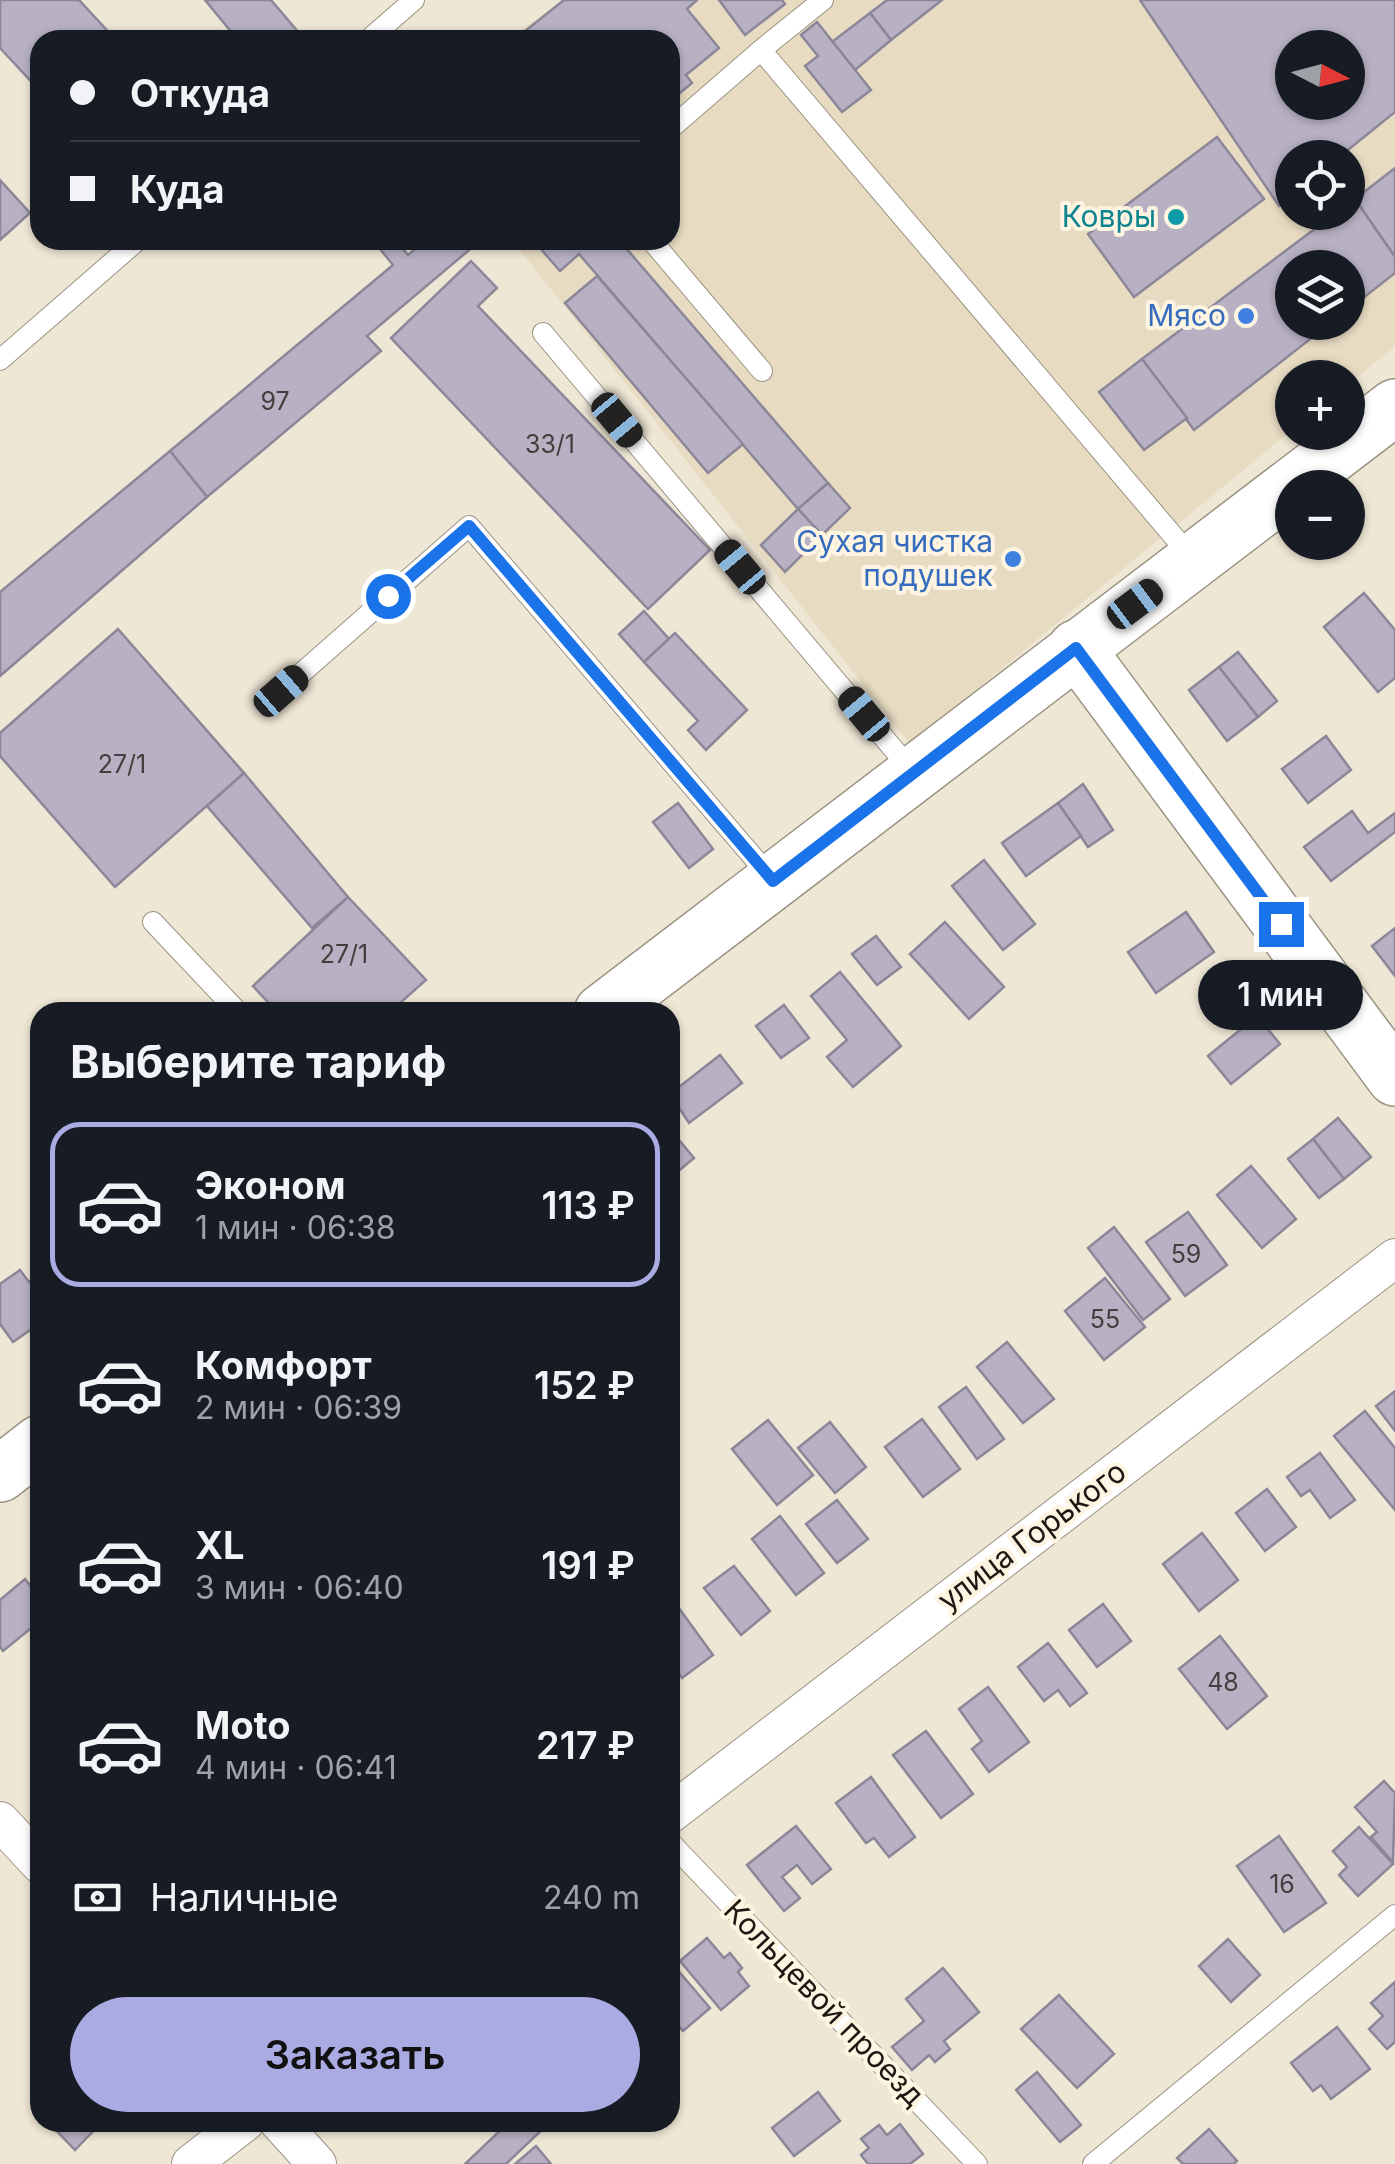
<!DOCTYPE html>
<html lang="ru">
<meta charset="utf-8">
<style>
:root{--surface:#171b24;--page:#20242c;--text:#f1f3f6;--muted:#9ea1a6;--line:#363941;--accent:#aaabe3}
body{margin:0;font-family:Inter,sans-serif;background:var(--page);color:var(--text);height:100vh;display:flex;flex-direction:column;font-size:38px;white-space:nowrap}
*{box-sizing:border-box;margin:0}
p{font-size:32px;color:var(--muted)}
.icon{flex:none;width:55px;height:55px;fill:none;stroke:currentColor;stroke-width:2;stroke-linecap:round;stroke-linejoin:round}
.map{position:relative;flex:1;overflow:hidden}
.details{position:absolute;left:30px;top:1002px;width:650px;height:1130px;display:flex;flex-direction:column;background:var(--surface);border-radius:30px;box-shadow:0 2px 8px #0004}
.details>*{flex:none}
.guide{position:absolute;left:30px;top:30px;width:650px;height:220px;border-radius:30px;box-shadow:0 2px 8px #0004;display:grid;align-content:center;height:220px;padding:0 40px;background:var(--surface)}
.needle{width:65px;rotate:96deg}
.fabs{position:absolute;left:1275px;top:30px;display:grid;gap:20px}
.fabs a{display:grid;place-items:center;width:90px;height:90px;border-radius:50%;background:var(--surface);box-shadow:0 2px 8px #0004;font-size:50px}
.end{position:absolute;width:45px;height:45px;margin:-22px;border:12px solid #1a73e8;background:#fff;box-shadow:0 0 0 5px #fff}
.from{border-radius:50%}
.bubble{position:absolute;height:70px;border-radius:35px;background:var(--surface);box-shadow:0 2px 8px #0004;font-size:32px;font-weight:600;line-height:70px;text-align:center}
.car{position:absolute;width:30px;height:60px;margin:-30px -15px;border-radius:12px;box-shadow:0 0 8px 2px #0007;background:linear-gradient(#222 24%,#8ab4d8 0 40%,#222 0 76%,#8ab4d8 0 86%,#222 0)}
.guide b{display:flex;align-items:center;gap:35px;height:95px;font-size:38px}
.guide b+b{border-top:2px solid var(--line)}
.guide i{width:25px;height:25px;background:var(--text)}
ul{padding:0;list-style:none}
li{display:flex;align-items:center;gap:30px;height:165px;margin:0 20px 15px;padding:0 20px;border:5px solid transparent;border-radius:30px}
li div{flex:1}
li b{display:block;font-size:38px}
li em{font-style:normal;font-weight:600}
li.active{border-color:var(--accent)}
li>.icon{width:90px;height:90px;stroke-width:1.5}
h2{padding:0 40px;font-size:45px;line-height:120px}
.pay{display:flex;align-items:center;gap:25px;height:110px;padding:0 40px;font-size:38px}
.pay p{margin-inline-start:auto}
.button{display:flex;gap:20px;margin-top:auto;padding:20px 40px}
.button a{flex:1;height:115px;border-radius:60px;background:var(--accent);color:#111;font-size:40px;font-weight:600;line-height:115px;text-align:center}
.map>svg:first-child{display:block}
.built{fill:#e7dbc2;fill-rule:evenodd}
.building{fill:#b7b1c3;stroke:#8c8798;stroke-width:2.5;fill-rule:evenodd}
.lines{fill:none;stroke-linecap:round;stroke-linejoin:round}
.lane-casing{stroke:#9b9382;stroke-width:22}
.street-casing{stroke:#9b9382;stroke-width:40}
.secondary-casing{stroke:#9b9382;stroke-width:58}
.lane{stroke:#fff;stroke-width:20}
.street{stroke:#fff;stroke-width:38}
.secondary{stroke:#fff;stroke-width:55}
.route{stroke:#1a73e8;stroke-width:12}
.culture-dot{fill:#0f9aa8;stroke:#fdf4e2;stroke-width:4}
.shop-dot{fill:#3f7fe0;stroke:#fdf4e2;stroke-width:4}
.labels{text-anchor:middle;stroke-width:8;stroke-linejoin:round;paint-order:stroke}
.number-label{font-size:25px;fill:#433f3e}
.culture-label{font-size:30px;fill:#0d838f;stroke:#fdf4e2;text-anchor:end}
.shop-label{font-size:30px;fill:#366cbe;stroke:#fdf4e2;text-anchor:end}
.street-label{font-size:30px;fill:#1c1912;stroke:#fdf4e2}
</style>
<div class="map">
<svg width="1395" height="2164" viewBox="0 0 1395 2164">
<rect width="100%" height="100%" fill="#efe7d5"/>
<path class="built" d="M563,0H1395V346L1348,385V378H1292V430L910,744L512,240H670V40H507ZM1292,48H1348V102H1292ZM1292,158H1348V212H1292ZM1292,268H1348V322H1292Z"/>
<g class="building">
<polygon points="0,0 79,0 116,40 40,40 40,91 0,48"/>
<polygon points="205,0 271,0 305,40 238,40"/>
<polygon points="564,0 697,0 687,9 719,48 686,75 692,83 670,101 670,40 514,40"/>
<polygon points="719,0 782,0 785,4 745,35"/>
<polygon points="887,0 942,0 891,40 870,13"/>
<path d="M1140,0H1395V112L1338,158H1292V195L1279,206ZM1292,48H1348V102H1292Z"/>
<polygon points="870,13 891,40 855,70 832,42"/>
<polygon points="817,22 871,90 842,112 805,66 818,56 801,35"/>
<polygon points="1217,137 1264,199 1134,297 1088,234"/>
<polygon points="1395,168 1395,257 1355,199"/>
<polygon points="0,180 30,213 0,240"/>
<polygon points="1355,199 1395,257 1395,273 1348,310 1348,268 1292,268 1292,322 1332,322 1194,430 1142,359 1337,212 1348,212 1348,205"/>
<polygon points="391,240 396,240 408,255 426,240 481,240 367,336 381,351 207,497 170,451 393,265 380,249"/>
<polygon points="533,240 619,240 828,483 798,509 579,254 560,271"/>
<polygon points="471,261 497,288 478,306 710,550 648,609 391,338"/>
<polygon points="597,276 743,444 708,473 565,303"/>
<polygon points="1142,359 1187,418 1144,450 1099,392"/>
<polygon points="170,451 207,497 0,676 0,592"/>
<polygon points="828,483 850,508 822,535 798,509"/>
<polygon points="798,509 822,535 785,572 761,545"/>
<polygon points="1364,593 1395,630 1395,678 1378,692 1324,627"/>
<polygon points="644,611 669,639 644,662 619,634"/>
<polygon points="118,629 244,773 115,887 0,756 0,733"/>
<polygon points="675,633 747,710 706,750 688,730 698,721 644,662"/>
<polygon points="1238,652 1277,701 1258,717 1219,667"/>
<polygon points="1219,667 1258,717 1227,741 1189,690"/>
<polygon points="1326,736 1351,770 1308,803 1282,769"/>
<polygon points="244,773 348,897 312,928 207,806"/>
<polygon points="1083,784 1113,830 1088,847 1058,803"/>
<polygon points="678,803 713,849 689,868 653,822"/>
<polygon points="1058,803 1081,836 1026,876 1002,843"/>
<polygon points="1352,811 1368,833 1395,813 1395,832 1331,881 1304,847"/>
<polygon points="984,860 1035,924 1003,950 952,886"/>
<polygon points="348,897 426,980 390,1012 277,1012 253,986"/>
<polygon points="1186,912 1214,952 1156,993 1128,952"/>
<polygon points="945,922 1004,987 969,1019 910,954"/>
<polygon points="1395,928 1395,976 1372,946"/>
<polygon points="876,936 901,967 877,985 852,954"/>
<polygon points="840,972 901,1046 853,1087 827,1057 847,1040 811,996"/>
<polygon points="784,1005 809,1038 781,1058 756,1026"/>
<polygon points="1257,1016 1280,1044 1231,1084 1208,1056"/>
<polygon points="720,1055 742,1083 689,1123 670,1094"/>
<polygon points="1338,1118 1371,1157 1344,1179 1313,1139"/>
<polygon points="670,1129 694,1158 670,1178"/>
<polygon points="1313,1139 1344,1179 1319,1198 1288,1159"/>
<polygon points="1251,1166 1296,1219 1262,1248 1217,1195"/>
<polygon points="1188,1212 1227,1265 1185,1296 1146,1242"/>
<polygon points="1114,1227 1170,1299 1143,1320 1088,1248"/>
<polygon points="20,1270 29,1282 40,1273 40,1323 13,1342 0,1324 0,1284"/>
<polygon points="1105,1278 1145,1327 1104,1360 1065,1311"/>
<polygon points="1007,1342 1054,1399 1023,1423 977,1367"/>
<polygon points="966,1387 1004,1439 977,1459 939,1407"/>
<polygon points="1395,1391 1395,1431 1376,1406"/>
<polygon points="1365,1411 1395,1448 1395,1510 1334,1436"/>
<polygon points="922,1419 960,1469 923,1497 885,1447"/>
<polygon points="768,1420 813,1475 777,1505 732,1449"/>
<polygon points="830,1422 866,1467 835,1493 798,1448"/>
<polygon points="1320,1453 1355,1500 1330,1518 1310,1490 1301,1496 1287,1477"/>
<polygon points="1267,1489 1296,1527 1265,1551 1236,1513"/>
<polygon points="837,1500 868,1539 837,1563 806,1524"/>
<polygon points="780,1516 824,1573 796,1595 752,1539"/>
<polygon points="1202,1533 1238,1580 1199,1611 1163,1564"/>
<polygon points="734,1566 770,1611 741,1635 704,1588"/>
<polygon points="25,1579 40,1598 40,1621 3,1651 0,1647 0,1600"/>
<polygon points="673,1600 713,1655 682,1678 670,1661 670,1602"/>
<polygon points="1103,1604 1131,1641 1097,1667 1069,1630"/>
<polygon points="1220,1636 1267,1696 1227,1729 1179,1669"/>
<polygon points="1048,1643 1087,1693 1070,1706 1058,1690 1044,1701 1018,1667"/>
<polygon points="988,1687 1029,1742 989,1772 972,1749 982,1741 959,1709"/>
<polygon points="926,1731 973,1794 941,1818 893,1755"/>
<polygon points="871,1777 915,1837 889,1857 874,1838 866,1843 836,1803"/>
<polygon points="1384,1781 1395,1793 1393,1862 1371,1837 1377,1832 1355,1807"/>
<polygon points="796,1826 831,1869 812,1884 797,1865 782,1877 800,1898 784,1911 747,1865"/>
<polygon points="1359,1827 1393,1864 1358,1896 1339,1875 1347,1867 1333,1851"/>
<polygon points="1279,1836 1326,1903 1284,1932 1237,1866"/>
<polygon points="707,1938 724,1958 730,1953 742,1968 738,1972 749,1986 721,2010 680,1961"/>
<polygon points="1228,1939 1260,1975 1231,2002 1199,1966"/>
<polygon points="670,1961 710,2008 683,2031 670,2016"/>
<polygon points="943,1968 979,2012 944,2041 950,2049 935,2062 929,2055 912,2070 892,2047 924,2021 906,1999"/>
<polygon points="1395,1982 1395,2042 1387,2049 1369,2029 1383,2016 1371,2003"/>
<polygon points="1059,1995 1114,2054 1077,2088 1021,2029"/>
<polygon points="1337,2027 1370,2069 1331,2099 1321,2085 1313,2091 1291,2063"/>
<polygon points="1037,2072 1081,2125 1060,2142 1016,2090"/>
<polygon points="818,2092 840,2121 794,2156 772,2128"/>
<polygon points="48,2122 102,2122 75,2150"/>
<polygon points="509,2122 548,2124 506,2164 465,2164"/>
<polygon points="900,2124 923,2154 910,2164 868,2164 861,2155 869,2148 861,2139 879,2125 887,2135"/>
<polygon points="1209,2129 1237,2161 1234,2164 1183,2164 1177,2158"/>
<polygon points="536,2146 551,2164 515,2164"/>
</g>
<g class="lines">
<g class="lane-casing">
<g id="lane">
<polyline points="823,0 761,50 1192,558"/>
<polyline points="368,40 414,0"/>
<polyline points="670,129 761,50"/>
<polyline points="651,240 762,371"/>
<polyline points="543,333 912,771"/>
<polyline points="0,360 138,240"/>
<polyline points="281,691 469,526 772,879"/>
<polyline points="153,922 238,1012"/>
<polyline points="670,1842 977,2164"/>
<polyline points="1093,2164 1395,1915"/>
</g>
</g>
<g class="street-casing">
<g id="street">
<polyline points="670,1814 1395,1258"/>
<polyline points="0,1821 40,1864"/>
<polyline points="279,2122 317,2164"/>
<polyline points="191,2164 245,2122"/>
</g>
</g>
<g class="secondary-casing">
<g id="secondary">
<polyline points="1076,648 1395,1078"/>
<polyline points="602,1012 1395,407"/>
<polyline points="0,1474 40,1443"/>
</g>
</g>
<use href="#lane" class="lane"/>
<use href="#street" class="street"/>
<use href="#secondary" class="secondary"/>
</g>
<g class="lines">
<polyline class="route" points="388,596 469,526 773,881 1076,648 1281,924"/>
</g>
<circle class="culture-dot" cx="1176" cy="217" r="10"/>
<g class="shop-dot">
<circle cx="1246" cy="316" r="10"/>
<circle cx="1013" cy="559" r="10"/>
</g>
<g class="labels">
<g class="number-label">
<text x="275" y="410">97</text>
<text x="550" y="453">33/1</text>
<text x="122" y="773">27/1</text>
<text x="344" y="963">27/1</text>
<text x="1186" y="1263">59</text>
<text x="1105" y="1328">55</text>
<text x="1223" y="1691">48</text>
<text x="1282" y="1893">16</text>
</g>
<g class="culture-label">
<text x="1156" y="227">Ковры</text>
</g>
<g class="shop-label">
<text x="1226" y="326">Мясо</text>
<text x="993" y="552">Сухая чистка<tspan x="993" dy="34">подушек</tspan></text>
</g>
<g class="street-label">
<text transform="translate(1032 1536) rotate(-37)" y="10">улица Горького</text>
<text transform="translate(824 2003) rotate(46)" y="10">Кольцевой проезд</text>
</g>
</g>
</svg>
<div class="fabs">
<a><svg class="needle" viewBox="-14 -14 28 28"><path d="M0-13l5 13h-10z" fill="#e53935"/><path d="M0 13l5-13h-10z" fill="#9ea1a6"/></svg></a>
<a><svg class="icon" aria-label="locate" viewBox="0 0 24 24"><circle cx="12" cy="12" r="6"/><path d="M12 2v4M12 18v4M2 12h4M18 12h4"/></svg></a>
<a><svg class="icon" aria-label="layers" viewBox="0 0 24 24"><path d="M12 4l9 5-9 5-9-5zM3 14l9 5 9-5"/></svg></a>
<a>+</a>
<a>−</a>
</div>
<i class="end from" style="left:388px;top:596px"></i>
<i class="end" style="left:1281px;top:924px"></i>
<div class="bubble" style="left:1198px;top:960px;width:165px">1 мин</div>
<i class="car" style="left:617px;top:420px;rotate:140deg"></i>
<i class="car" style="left:740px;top:567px;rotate:320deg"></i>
<i class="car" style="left:1135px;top:604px;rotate:53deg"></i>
<i class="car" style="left:281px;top:691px;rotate:49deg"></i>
<i class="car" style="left:864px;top:714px;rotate:320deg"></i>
<div class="guide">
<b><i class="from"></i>Откуда</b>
<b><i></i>Куда</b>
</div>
<section class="details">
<h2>Выберите тариф</h2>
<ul>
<li class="active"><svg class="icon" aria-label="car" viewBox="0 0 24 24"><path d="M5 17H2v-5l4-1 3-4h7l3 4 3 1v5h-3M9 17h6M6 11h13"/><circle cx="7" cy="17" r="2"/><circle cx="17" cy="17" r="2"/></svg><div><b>Эконом</b><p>1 мин · 06:38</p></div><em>113 ₽</em></li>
<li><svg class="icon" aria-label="car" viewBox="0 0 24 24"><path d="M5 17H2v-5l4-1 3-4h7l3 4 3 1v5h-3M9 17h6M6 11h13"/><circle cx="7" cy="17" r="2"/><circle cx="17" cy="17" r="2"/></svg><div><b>Комфорт</b><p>2 мин · 06:39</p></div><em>152 ₽</em></li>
<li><svg class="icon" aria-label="car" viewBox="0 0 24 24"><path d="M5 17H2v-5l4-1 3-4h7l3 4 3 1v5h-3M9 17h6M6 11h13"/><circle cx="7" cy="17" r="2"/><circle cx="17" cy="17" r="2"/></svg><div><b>XL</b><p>3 мин · 06:40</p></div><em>191 ₽</em></li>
<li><svg class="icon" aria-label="car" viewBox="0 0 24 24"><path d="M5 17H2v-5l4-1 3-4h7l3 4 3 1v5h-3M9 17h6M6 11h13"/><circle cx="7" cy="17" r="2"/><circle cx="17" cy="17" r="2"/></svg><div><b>Moto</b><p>4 мин · 06:41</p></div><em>217 ₽</em></li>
</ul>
<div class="pay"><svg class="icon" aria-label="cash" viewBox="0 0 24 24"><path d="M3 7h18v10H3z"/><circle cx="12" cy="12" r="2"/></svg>Наличные<p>240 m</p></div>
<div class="button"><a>Заказать</a></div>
</section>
</div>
